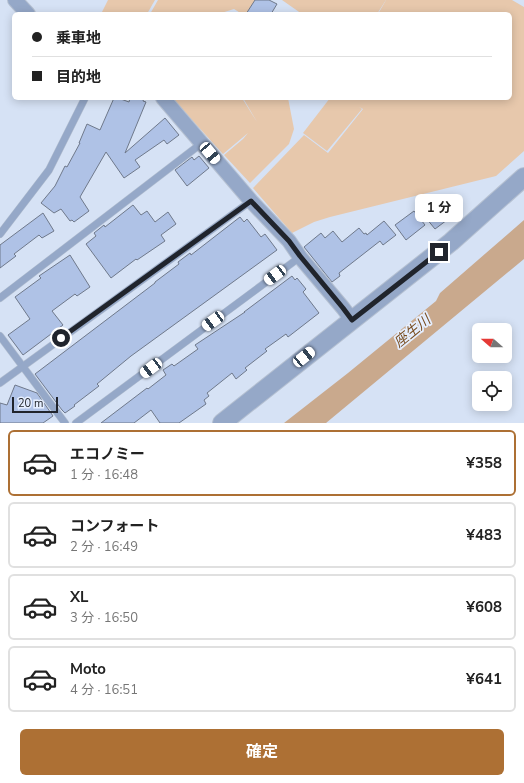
<!DOCTYPE html>
<html lang="ja">
<meta charset="utf-8">
<style>
:root{--surface:#fff;--page:#f2f2f2;--text:#222;--muted:#767676;--line:#e0e0e0;--accent:#ad7034}
body{margin:0;font-family:"Nunito Sans","Noto Sans JP",sans-serif;background:var(--page);color:var(--text);height:100vh;display:flex;flex-direction:column;font-size:15px;white-space:nowrap}
*{box-sizing:border-box;margin:0}
p{font-size:13px;color:var(--muted)}
.icon{flex:none;width:22px;height:22px;fill:none;stroke:currentColor;stroke-width:2;stroke-linecap:round;stroke-linejoin:round}
.map{position:relative;height:423px;overflow:hidden}
.side{display:flex;flex-direction:column;background:var(--surface);flex:1}
.side>*{flex:none}
.top-card{position:absolute;left:12px;top:12px;width:500px;height:88px;border-radius:6px;box-shadow:0 2px 10px #0003;display:grid;align-content:center;height:88px;padding:0 20px;background:var(--surface)}
.needle{width:26px;rotate:290deg}
.controls{position:absolute;left:472px;top:323px;display:grid;gap:8px}
.controls a{display:grid;place-items:center;width:40px;height:40px;border-radius:6px;background:var(--surface);box-shadow:0 2px 10px #0003;font-size:20px}
.scale{position:absolute;left:12px;bottom:10px;width:46px;box-sizing:border-box;padding-left:4px;border:2px solid #20242c;border-top:0;font-size:11px;line-height:14px;white-space:nowrap;color:#20242c;-webkit-text-stroke:3px #e6efff;paint-order:stroke}
.end{position:absolute;width:18px;height:18px;margin:-9px;border:5px solid #20242c;background:#fff;box-shadow:0 0 0 2px #fff}
.from{border-radius:50%}
.bubble{position:absolute;height:28px;border-radius:6px;background:var(--surface);box-shadow:0 2px 10px #0003;font-size:13px;font-weight:700;line-height:28px;text-align:center}
.car{position:absolute;width:12px;height:24px;margin:-12px -6px;border-radius:5px;box-shadow:0 0 3px 1px #0007;background:linear-gradient(#fff 24%,#345 0 40%,#fff 0 76%,#345 0 86%,#fff 0)}
.top-card b{display:flex;align-items:center;gap:14px;height:38px;font-size:15px}
.top-card b+b{border-top:1px solid var(--line)}
.top-card i{width:10px;height:10px;background:var(--text)}
ul{padding:7px 0 0;list-style:none}
li{display:flex;align-items:center;gap:12px;height:66px;margin:0 8px 6px;padding:0 12px;border:2px solid var(--line);border-radius:6px}
li div{flex:1}
li b{display:block;font-size:15px}
li em{font-style:normal;font-weight:700}
li.on{border-color:var(--accent)}
li>.icon{width:36px;height:36px;stroke-width:1.5}
.action{display:flex;gap:8px;margin-top:auto;padding:8px 20px}
.action a{flex:1;height:46px;border-radius:6px;background:var(--accent);color:#fff;font-size:16px;font-weight:700;line-height:46px;text-align:center}
.map>svg:first-child{display:block}
.green{fill:#e7c8ac}
.water{fill:#c9a98d}
.building{fill:#afc2e6;stroke:#6f798b}
.lines{fill:none;stroke-linecap:round;stroke-linejoin:round}
.service-casing{stroke:#b5c0d1;stroke-width:8}
.minor-casing{stroke:#b5c0d1;stroke-width:16}
.tertiary-casing{stroke:#b5c0d1;stroke-width:20}
.service{stroke:#95a8c8;stroke-width:7}
.minor{stroke:#95a8c8;stroke-width:14}
.tertiary{stroke:#95a8c8;stroke-width:18}
.route{stroke:#20242c;stroke-width:5}
.labels{text-anchor:middle;stroke-width:3.5;stroke-linejoin:round;paint-order:stroke}
.water-label{font-size:14px;font-style:italic;fill:#784c1f;stroke:#e6efff}
</style>
<div class="map">
<svg width="524" height="423" viewBox="0 0 524 423">
<rect width="100%" height="100%" fill="#d6e2f5"/>
<g class="green">
<polygon points="108,0 155,0 147,14 101,14"/>
<polygon points="158,0 258,0 250,14 242,14 234,9 218,14 150,14"/>
<polygon points="282,0 386,0 377,14 302,14"/>
<polygon points="386,0 512,0 524,7 524,151 496,176 330,217 314,222 292,233 253,188 304,135 328,153 363,109 359,107 362,109 327,151 303,133 330,98 510,98 510,14 378,14"/>
<polygon points="175,98 242,98 257,122 243,98 288,98 294,129 289,144 250,183 224,155 243,139 248,133 223,154 174,100"/>
</g>
<polygon class="water" points="524,220 524,259 326,423 284,423 348,373 436,301 440,293"/>
<g class="building">
<polygon points="255,0 269,0 277,4 271,14 246,14"/>
<polygon points="114,98 118,98 129,102 130,98 144,98 143,101 146,102 125,153 165,118 179,135 167,144 164,140 135,160 140,167 124,178 106,152 80,197 89,211 74,222 72,220 70,221 61,209 54,213 41,203 55,186 65,166 67,167 80,143 79,143 87,124 100,130"/>
<polygon points="199,156 209,168 187,186 175,170 192,157 194,160"/>
<polygon points="133,205 141,215 147,211 155,222 168,212 176,224 161,235 165,241 137,260 136,259 111,278 86,244 96,236 94,233 104,225 105,227"/>
<polygon points="442,205 451,217 435,229 426,218"/>
<polygon points="414,211 425,225 406,240 395,225"/>
<polygon points="43,213 54,231 42,238 39,235 14,254 16,256 0,268 0,245"/>
<polygon points="240,217 244,222 247,219 261,237 265,234 277,250 131,356 97,384 99,386 74,405 75,406 65,413 62,410 35,374 155,283 155,282 179,264 178,262 190,253 191,255"/>
<polygon points="384,221 396,235 383,245 380,241 339,273 340,276 332,282 304,247 321,233 325,238 333,231 342,242 359,228 364,234 366,233 367,235"/>
<polygon points="70,255 90,287 77,296 75,294 52,311 63,325 23,355 8,335 30,319 15,297 41,278 39,276"/>
<polygon points="292,276 295,280 297,278 306,289 303,292 319,313 288,337 286,334 265,349 267,351 245,368 247,370 236,379 232,373 207,393 209,396 204,400 206,404 179,423 160,423 151,410 134,423 101,423 147,388 148,389 166,375 163,370 172,364 174,366 198,349 195,345 245,312 244,312"/>
<polygon points="15,385 37,393 53,416 43,423 0,423 0,403 7,405"/>
</g>
<g class="lines">
<g class="service-casing">
<g id="service">
<polyline points="0,234 49,170 85,98"/>
<polyline points="0,298 202,143"/>
<polyline points="0,336 65,423"/>
<polyline points="0,383 251,201"/>
<polyline points="76,423 300,257"/>
</g>
</g>
<g class="minor-casing">
<g id="minor">
<polyline points="15,0 28,14"/>
<polyline points="163,98 251,201 289,241 300,257 343,308 352,320"/>
</g>
</g>
<g class="tertiary-casing">
<polyline id="tertiary" points="222,423 451,242 524,177"/>
</g>
<use href="#service" class="service"/>
<use href="#minor" class="minor"/>
<use href="#tertiary" class="tertiary"/>
</g>
<g class="lines">
<polyline class="route" points="61,338 251,201 289,241 300,256 343,308 352,320 439,252"/>
</g>
<g class="labels">
<g class="water-label">
<text transform="translate(412 331) rotate(-39)" y="5">座生川</text>
</g>
</g>
</svg>
<div class="controls">
<a><svg class="needle" viewBox="-14 -14 28 28"><path d="M0-13l5 13h-10z" fill="#e53935"/><path d="M0 13l5-13h-10z" fill="#767676"/></svg></a>
<a><svg class="icon" aria-label="locate" viewBox="0 0 24 24"><circle cx="12" cy="12" r="6"/><path d="M12 2v4M12 18v4M2 12h4M18 12h4"/></svg></a>
</div>
<div class="scale">20 m</div>
<i class="end from" style="left:61px;top:338px"></i>
<i class="end" style="left:439px;top:252px"></i>
<div class="bubble" style="left:415px;top:194px;width:48px">1 分</div>
<i class="car" style="left:210px;top:153px;rotate:140deg"></i>
<i class="car" style="left:275px;top:275px;rotate:233deg"></i>
<i class="car" style="left:213px;top:321px;rotate:234deg"></i>
<i class="car" style="left:304px;top:357px;rotate:51deg"></i>
<i class="car" style="left:151px;top:368px;rotate:233deg"></i>
<div class="top-card">
<b><i class="from"></i>乗車地</b>
<b><i></i>目的地</b>
</div>
</div>
<section class="side">
<ul>
<li class="on"><svg class="icon" aria-label="car" viewBox="0 0 24 24"><path d="M5 17H2v-5l4-1 3-4h7l3 4 3 1v5h-3M9 17h6M6 11h13"/><circle cx="7" cy="17" r="2"/><circle cx="17" cy="17" r="2"/></svg><div><b>エコノミー</b><p>1 分 · 16:48</p></div><em>¥358</em></li>
<li><svg class="icon" aria-label="car" viewBox="0 0 24 24"><path d="M5 17H2v-5l4-1 3-4h7l3 4 3 1v5h-3M9 17h6M6 11h13"/><circle cx="7" cy="17" r="2"/><circle cx="17" cy="17" r="2"/></svg><div><b>コンフォート</b><p>2 分 · 16:49</p></div><em>¥483</em></li>
<li><svg class="icon" aria-label="car" viewBox="0 0 24 24"><path d="M5 17H2v-5l4-1 3-4h7l3 4 3 1v5h-3M9 17h6M6 11h13"/><circle cx="7" cy="17" r="2"/><circle cx="17" cy="17" r="2"/></svg><div><b>XL</b><p>3 分 · 16:50</p></div><em>¥608</em></li>
<li><svg class="icon" aria-label="car" viewBox="0 0 24 24"><path d="M5 17H2v-5l4-1 3-4h7l3 4 3 1v5h-3M9 17h6M6 11h13"/><circle cx="7" cy="17" r="2"/><circle cx="17" cy="17" r="2"/></svg><div><b>Moto</b><p>4 分 · 16:51</p></div><em>¥641</em></li>
</ul>
<div class="action"><a>確定</a></div>
</section>
